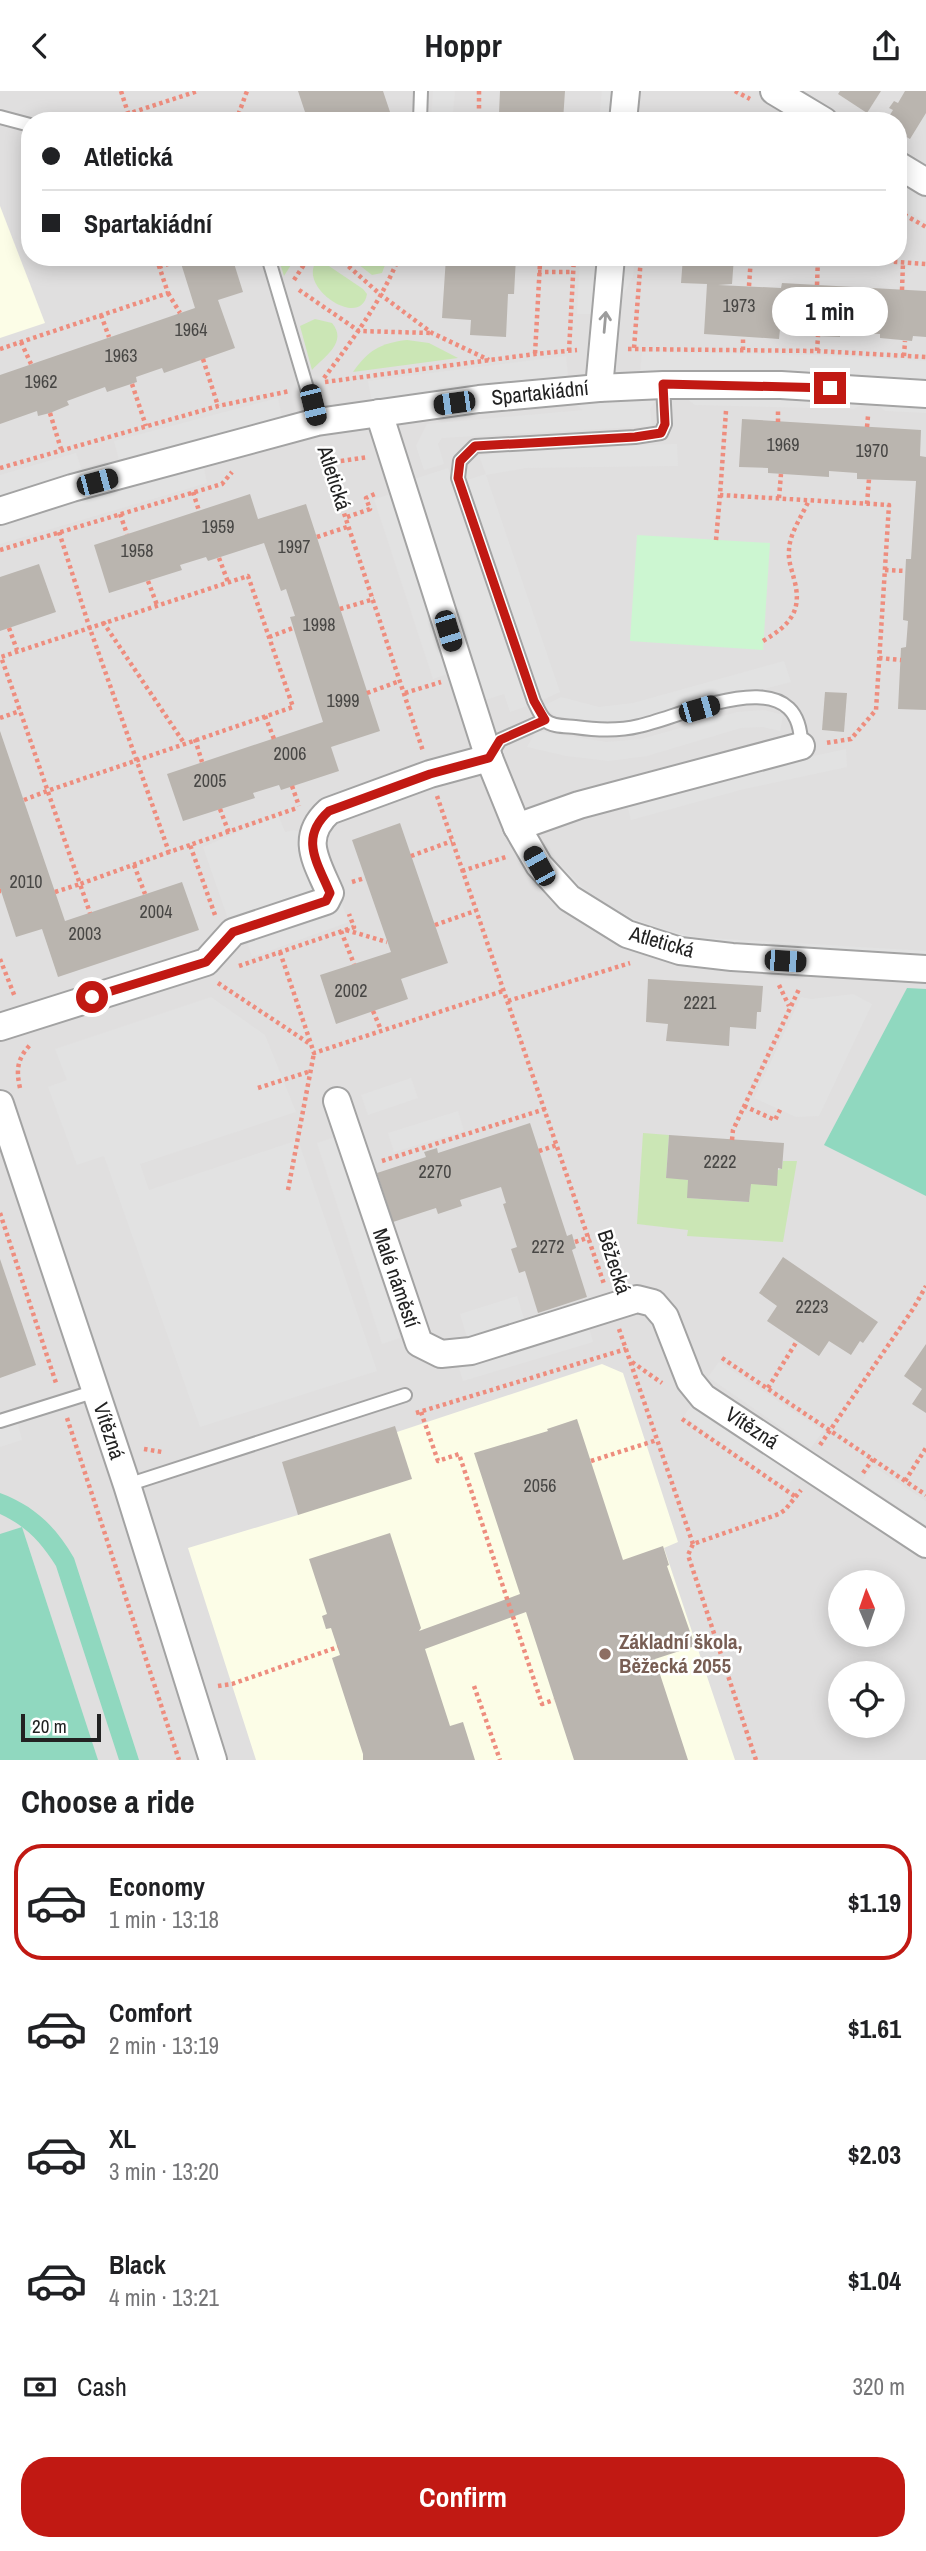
<!DOCTYPE html>
<meta charset="utf-8">
<style>
:root{--surface:#fff;--page:#f6f6f6;--text:#202124;--muted:#757577;--line:#e0e0e0;--accent:#c11913}
body{margin:0;font-family:"Archivo Narrow",sans-serif;background:var(--page);color:var(--text);height:100vh;display:flex;flex-direction:column;font-size:26px;white-space:nowrap}
*{box-sizing:border-box;margin:0}
p{font-size:23px;color:var(--muted)}
.icon{flex:none;width:38px;height:38px;fill:none;stroke:currentColor;stroke-width:2;stroke-linecap:round;stroke-linejoin:round}
.map{position:relative;height:1669px;overflow:hidden}
.panel{display:flex;flex-direction:column;background:var(--surface);flex:1}
.panel>*{flex:none}
.guide{position:absolute;left:21px;top:21px;width:886px;height:154px;border-radius:28px;box-shadow:0 4px 18px #0003;display:grid;align-content:center;height:154px;padding:0 21px;background:var(--surface)}
.needle{width:46px;rotate:358deg}
.buttons{position:absolute;left:828px;top:1479px;display:grid;gap:14px}
.buttons a{display:grid;place-items:center;width:77px;height:77px;border-radius:50%;background:var(--surface);box-shadow:0 4px 18px #0003;font-size:35px}
.scale{position:absolute;left:21px;bottom:18px;width:80px;box-sizing:border-box;padding-left:7px;border:4px solid #222;border-top:0;font-size:19px;line-height:24px;white-space:nowrap;color:#222;-webkit-text-stroke:5px #fff;paint-order:stroke}
.end{position:absolute;width:32px;height:32px;margin:-16px;border:9px solid #c11913;background:#fff;box-shadow:0 0 0 4px #fff}
.from{border-radius:50%}
.bubble{position:absolute;height:49px;border-radius:24px;background:var(--surface);box-shadow:0 4px 18px #0003;font-size:23px;font-weight:700;line-height:49px;text-align:center}
.car{position:absolute;width:21px;height:42px;margin:-21px -10px;border-radius:9px;box-shadow:0 0 5px 2px #0007;background:linear-gradient(#222 24%,#8ab4d8 0 40%,#222 0 76%,#8ab4d8 0 86%,#222 0)}
.guide b{display:flex;align-items:center;gap:24px;height:66px;font-size:26px}
.guide b+b{border-top:2px solid var(--line)}
.guide i{width:18px;height:18px;background:var(--text)}
ul{padding:0;list-style:none}
li{display:flex;align-items:center;gap:21px;height:116px;margin:0 14px 10px;padding:0 7px;border:4px solid transparent;border-radius:28px}
li div{flex:1}
li b{display:block;font-size:26px}
li em{font-style:normal;font-weight:700}
li.active{border-color:var(--accent)}
li>.icon{width:63px;height:63px;stroke-width:1.5}
h2{padding:0 21px;font-size:32px;line-height:84px}
.pay{display:flex;align-items:center;gap:18px;height:77px;padding:0 21px;font-size:26px}
.pay p{margin-inline-start:auto}
.action{display:flex;gap:14px;margin-top:auto;padding:14px 21px}
.action a{flex:1;height:80px;border-radius:28px;background:var(--accent);color:#fff;font-size:28px;font-weight:700;line-height:80px;text-align:center}
header{display:flex;justify-content:space-between;align-items:center;height:91px;padding:0 21px;background:var(--surface);font-size:32px;font-weight:700}
.map>svg:first-child{display:block}
.residential{fill:#e0dfdf;fill-rule:evenodd}
.education{fill:#fcfde7}
.grass{fill:#cbe6b5}
.park{fill:#ccf6d1}
.pitch{fill:#90d8bf}
.parking{fill:#e2e2e2}
.building{fill:#bab5af}
.lines{fill:none;stroke-linecap:round;stroke-linejoin:round}
.lane-casing{stroke:#a3a3a3;stroke-width:16}
.street-casing{stroke:#a3a3a3;stroke-width:30}
.path{stroke:#ee8d7e;stroke-width:4.5;stroke-dasharray:3.5 3.5;stroke-linecap:butt}
.lane{stroke:#fff;stroke-width:12}
.street{stroke:#fff;stroke-width:26}
.oneway{stroke:#9c9c9c}
.route{stroke:#c11913;stroke-width:9}
.education-dot{fill:#8d6e63;stroke:#fff;stroke-width:2.5}
.labels{text-anchor:middle;stroke-width:5;stroke-linejoin:round;paint-order:stroke}
.number-label{font-size:18px;fill:#484745}
.street-label{font-size:21px;fill:#222;stroke:#fff}
.education-label{font-size:21px;font-weight:bold;fill:#785e54;stroke:#fff;text-anchor:start}
</style>
<header><svg class="icon" aria-label="back" viewBox="0 0 24 24"><path d="M15 5l-7 7 7 7"/></svg>Hoppr<svg class="icon" aria-label="share" viewBox="0 0 24 24"><path d="M12 15V3M7 8l5-5 5 5M5 13v7h14v-7"/></svg></header>
<div class="map">
<svg width="926" height="1669" viewBox="0 0 926 1669">
<rect width="100%" height="100%" fill="#f1efea"/>
<path class="residential" d="M0,0H926V1669H0ZM30,30H898V166H30ZM840,1491H892V1544H840ZM840,1582H892V1634H840Z"/>
<g class="education">
<polygon points="0,115 45,232 0,247"/>
<polygon points="602,1273 623,1282 678,1451 664,1457 735,1669 256,1669 188,1457 298,1424 397,1341"/>
</g>
<g class="grass">
<polygon points="278,166 296,166 284,185"/>
<polygon points="349,166 388,166 382,182 372,184"/>
<path d="M316,171L326,173L363,198L367,203C361,239 298,197 316,171Z"/>
<path d="M315,228L332,232C348,251 325,265 312,279L300,235Z"/>
<path d="M407,249L429,252L458,267L353,281C368,259 381,252 407,249Z"/>
<polygon points="643,1042 669,1044 666,1086 688,1089 688,1107 749,1111 751,1093 782,1077 783,1070 797,1070 783,1151 687,1145 688,1139 637,1133"/>
</g>
<polygon class="park" points="637,444 770,452 763,559 630,550"/>
<g class="pitch">
<polygon points="907,897 926,898 926,1105 824,1054"/>
<path d="M0,1402C35,1415 56,1436 74,1467L139,1669H119L56,1475C41,1451 26,1435 0,1423Z"/>
<polygon points="22,1436 98,1669 0,1669 0,1443"/>
</g>
<g class="parking">
<polygon points="433,0 455,0 452,30 431,29"/>
<polygon points="602,0 618,0 615,30 599,30"/>
<polygon points="898,91 926,108 926,131 898,114"/>
<polygon points="580,166 599,166 595,223 577,223"/>
<polygon points="616,166 635,166 633,186 622,206 619,234 610,234"/>
<polygon points="642,261 816,264 926,270 926,290 769,283 640,282"/>
<polygon points="566,265 568,286 372,311 368,290"/>
<polygon points="659,305 650,318 652,335 442,347 438,353 444,373 424,379 416,355 427,333 583,319 570,309"/>
<polygon points="683,305 779,306 866,311 854,318 695,314"/>
<polygon points="278,307 282,327 119,369 114,350"/>
<polygon points="873,310 926,313 926,322 885,320"/>
<polygon points="677,353 678,375 526,377 486,384 560,601 540,610 467,389 486,383 479,365 524,358"/>
<polygon points="76,362 82,379 0,405 0,384"/>
<polygon points="203,373 207,392 0,453 0,432"/>
<polygon points="448,377 527,615 510,621 504,603 485,609 411,389"/>
<polygon points="391,403 450,582 433,588 374,408"/>
<polygon points="784,570 791,591 637,631 600,634 556,625 543,615 561,606 599,616 633,612"/>
<polygon points="764,619 783,624 780,640 763,636 741,637 647,665 609,670 566,665 527,656 536,640 607,651 641,648 737,621"/>
<polygon points="846,658 847,676 744,698 631,729 626,710 739,681"/>
<polygon points="278,724 285,741 294,739 315,746 349,831 252,866 247,850 236,844 228,828 203,756"/>
<polygon points="546,754 554,768 592,805 634,828 663,838 694,846 926,860 926,873 710,860 602,825 535,759"/>
<polygon points="853,903 872,913 819,1025 796,1026 754,1007 801,906 812,908"/>
<polygon points="211,906 265,944 296,1021 140,1073 149,1099 298,1049 377,1280 200,1336 104,1065 77,1074 48,996 67,989 55,958"/>
<polygon points="411,987 418,1007 368,1024 361,1004"/>
<polygon points="458,1020 464,1040 394,1061 388,1042"/>
<polygon points="335,1046 400,1247 382,1253 317,1052"/>
<polygon points="517,1205 524,1228 467,1246 460,1223"/>
<polygon points="587,1230 593,1251 463,1290 457,1270"/>
<polygon points="719,1271 823,1340 811,1357 708,1286"/>
<polygon points="695,1309 799,1380 786,1397 684,1325"/>
<polygon points="16,1326 22,1349 0,1356 0,1330"/>
<polygon points="873,1375 926,1410 926,1434 861,1391"/>
</g>
<g class="building">
<polygon points="298,0 383,0 393,30 308,30"/>
<polygon points="500,0 565,0 563,30 493,30 493,21 499,22"/>
<polygon points="840,0 881,0 867,22 838,3"/>
<polygon points="905,0 926,0 926,22 910,48 898,41 898,30 886,30 893,19 889,17 894,10 898,12"/>
<polygon points="179,166 232,166 243,201 218,209 235,257 164,282 162,277 136,286 137,291 107,301 105,296 67,310 69,314 50,322 38,325 37,320 0,333 0,284 195,217"/>
<polygon points="446,166 516,166 514,203 508,203 506,246 470,244 471,229 442,227"/>
<polygon points="683,166 734,166 732,193 718,194 781,197 782,192 926,200 926,246 913,245 912,250 880,247 880,243 840,241 840,246 818,245 807,244 808,239 780,238 779,248 704,243 707,193 681,192"/>
<polygon points="742,328 921,339 920,365 926,366 926,619 898,618 901,557 906,556 908,530 903,529 906,468 911,468 916,390 857,388 857,382 829,380 829,386 768,382 768,377 739,376"/>
<polygon points="250,403 258,428 306,413 380,640 331,656 339,680 281,699 279,694 253,702 255,707 183,730 167,683 323,631 290,526 295,525 286,498 281,500 264,452 208,470 206,466 180,474 182,479 109,502 94,454"/>
<polygon points="39,473 56,521 0,540 0,486"/>
<polygon points="825,601 847,602 844,641 822,639"/>
<polygon points="0,640 65,830 182,791 199,839 58,886 42,838 16,846 0,797"/>
<polygon points="400,732 448,872 401,888 408,908 336,933 320,884 391,861 352,749"/>
<polygon points="648,888 763,895 761,921 757,921 756,938 730,936 729,955 666,950 668,933 646,931"/>
<polygon points="530,1032 567,1145 572,1143 576,1157 572,1159 587,1206 538,1222 525,1180 519,1182 511,1158 517,1156 503,1113 506,1112 501,1096 460,1109 462,1115 438,1123 436,1117 393,1131 377,1082 426,1066 424,1061 437,1057 438,1062"/>
<polygon points="669,1044 784,1052 782,1078 778,1077 777,1095 751,1093 749,1111 687,1107 688,1089 666,1087"/>
<polygon points="783,1166 878,1231 863,1252 860,1250 851,1264 829,1250 819,1265 767,1230 777,1215 759,1202"/>
<polygon points="0,1168 36,1274 0,1287"/>
<polygon points="926,1253 926,1322 912,1313 922,1298 904,1285"/>
<polygon points="577,1328 623,1469 663,1455 669,1474 667,1475 695,1555 655,1568 688,1669 574,1669 526,1521 425,1558 450,1635 463,1631 475,1669 363,1669 363,1663 332,1567 340,1564 331,1537 326,1538 322,1525 327,1523 309,1468 390,1442 421,1537 419,1540 520,1503 474,1362 548,1340 547,1338"/>
<polygon points="395,1335 412,1388 298,1424 282,1371"/>
</g>
<g class="lines">
<g class="lane-casing">
<g id="lane">
<polyline points="0,26 30,34"/>
<polyline points="420,30 421,0"/>
<polyline points="268,166 317,331"/>
<path d="M663,294L665,333L661,342L635,346L475,355L460,370L458,387L534,610C537,616 540,624 545,629C552,636 566,635 575,636C596,639 619,640 639,635C685,625 802,565 801,655"/>
<polyline points="489,666 500,649 545,629"/>
<polyline points="0,1330 96,1300"/>
<polyline points="127,1394 405,1304"/>
</g>
</g>
<g class="street-casing">
<g id="street">
<polyline points="774,0 824,30"/>
<polyline points="623,30 626,0"/>
<polyline points="898,74 926,91"/>
<polyline points="599,297 611,166"/>
<polyline points="379,322 489,667 517,736 539,774 569,807 627,843 680,860 732,866 926,878"/>
<polyline points="0,420 72,397 317,331 479,308 599,297 663,294 781,294 926,303"/>
<polyline points="517,736 579,714 801,655"/>
<path d="M0,936L206,871L233,841L326,810L330,802C317,771 299,747 329,720L430,683L489,667"/>
<polyline points="337,1010 419,1252 441,1263 471,1260 637,1208 653,1212 665,1226 690,1290 703,1306 926,1453"/>
<polyline points="0,1013 127,1394 213,1669"/>
</g>
</g>
<g class="path">
<polyline points="121,0 128,22"/>
<polyline points="479,0 479,30"/>
<polyline points="735,0 750,8"/>
<polyline points="106,30 198,0"/>
<polyline points="236,30 247,0"/>
<polyline points="898,120 926,136"/>
<polyline points="338,166 381,204 432,242 489,269"/>
<polyline points="824,166 926,173"/>
<polyline points="515,170 540,172 535,263"/>
<polyline points="159,176 180,169"/>
<polyline points="538,181 573,181"/>
<polyline points="294,189 309,166"/>
<polyline points="817,194 818,166"/>
<polyline points="749,195 751,166"/>
<polyline points="299,199 359,240 431,242"/>
<polyline points="902,199 903,172"/>
<polyline points="168,202 180,222"/>
<polyline points="101,224 109,246"/>
<polyline points="21,251 31,273"/>
<polyline points="634,257 641,166"/>
<polyline points="0,258 168,202 156,166"/>
<polyline points="628,258 817,260 926,266"/>
<polyline points="743,259 743,245"/>
<polyline points="569,260 574,166"/>
<polyline points="817,260 818,245"/>
<polyline points="904,265 905,250"/>
<polyline points="203,268 218,315"/>
<path d="M324,287C353,248 381,211 399,166"/>
<polyline points="325,291 535,263 577,259"/>
<polyline points="132,293 146,335"/>
<polyline points="726,320 720,404 889,414 876,619 851,648 826,652"/>
<polyline points="50,322 61,358"/>
<polyline points="778,331 778,320"/>
<polyline points="867,336 868,325"/>
<polyline points="322,356 423,660"/>
<polyline points="327,372 368,366"/>
<polyline points="0,377 218,315 290,300"/>
<polyline points="193,401 199,420"/>
<polyline points="779,407 781,383"/>
<polyline points="867,413 869,388"/>
<polyline points="120,423 127,443"/>
<polyline points="347,426 370,418 366,407 377,402"/>
<polyline points="59,441 89,535 169,761 190,754"/>
<polyline points="317,446 350,435"/>
<polyline points="716,449 720,404"/>
<polyline points="0,459 222,393 232,381"/>
<polyline points="219,467 228,491"/>
<polyline points="885,479 906,480"/>
<polyline points="148,490 157,514"/>
<polyline points="340,518 374,508"/>
<polyline points="103,531 184,652"/>
<polyline points="9,537 17,559"/>
<polyline points="269,546 293,537"/>
<path d="M763,550C790,534 803,520 794,488C792,479 788,470 789,460C789,443 802,425 809,409"/>
<polyline points="879,567 901,569"/>
<polyline points="367,602 400,590"/>
<polyline points="405,602 441,591"/>
<polyline points="265,625 274,648"/>
<polyline points="0,627 20,620"/>
<polyline points="195,648 202,671"/>
<polyline points="292,695 299,715"/>
<polyline points="437,705 604,1193"/>
<path d="M24,709L47,700L293,616L248,485L1,566C28,641 53,717 80,793L169,761"/>
<polyline points="220,718 229,742"/>
<polyline points="411,765 452,750"/>
<polyline points="134,774 145,803"/>
<polyline points="462,780 506,766"/>
<polyline points="352,791 365,787"/>
<polyline points="0,800 1,800"/>
<polyline points="55,801 80,793 90,822"/>
<polyline points="215,824 190,754 297,717"/>
<polyline points="435,834 475,820"/>
<polyline points="346,839 387,851"/>
<polyline points="341,840 354,873"/>
<polyline points="280,861 314,962 503,900"/>
<polyline points="0,868 15,906"/>
<polyline points="239,875 354,836 349,823"/>
<polyline points="218,892 310,953"/>
<polyline points="779,894 789,915"/>
<polyline points="508,910 630,872"/>
<polyline points="373,920 381,939"/>
<path d="M20,997C16,979 17,968 30,954"/>
<polyline points="258,997 311,980"/>
<polyline points="744,1015 775,1029 781,1017"/>
<polyline points="732,1049 733,1039 800,896"/>
<polyline points="539,1060 557,1054"/>
<polyline points="382,1070 545,1018"/>
<polyline points="288,1099 314,962"/>
<polyline points="0,1122 56,1292"/>
<polyline points="575,1151 590,1146"/>
<polyline points="619,1238 693,1453"/>
<polyline points="722,1267 926,1404"/>
<polyline points="632,1271 662,1292"/>
<polyline points="768,1297 797,1250"/>
<polyline points="421,1321 438,1370 459,1363 542,1613 554,1609"/>
<polyline points="416,1322 626,1258"/>
<polyline points="67,1327 179,1669"/>
<polyline points="682,1328 796,1406"/>
<polyline points="820,1354 913,1218 926,1195"/>
<polyline points="144,1358 162,1361"/>
<polyline points="591,1370 657,1349"/>
<polyline points="863,1382 873,1368"/>
<polyline points="905,1390 926,1357"/>
<polyline points="218,1595 232,1593 338,1556"/>
<polyline points="474,1595 500,1669"/>
<polyline points="756,1669 688,1464 693,1453 779,1423 785,1419 801,1399"/>
</g>
<use href="#lane" class="lane"/>
<use href="#street" class="street"/>
</g>
<defs><path id="oneway-shaft" d="M-6 0H5M1.5-3L5.5 0L1.5 3" fill="none" stroke-width="1.6" stroke-linecap="round" stroke-linejoin="round" transform="scale(1.75)"/></defs>
<use class="oneway" href="#oneway-shaft" transform="translate(605 231) rotate(-85)"/>
<g class="lines">
<path class="route" d="M92,906L206,871L233,841L326,810L330,802C317,771 299,747 329,720L430,683L489,667L500,649L545,629L534,610L458,387L460,370L475,355L635,346L661,342L665,333L663,293L830,297"/>
</g>
<circle class="education-dot" cx="605" cy="1563" r="7"/>
<g class="labels">
<g class="number-label">
<text x="739" y="221">1973</text>
<text x="191" y="245">1964</text>
<text x="121" y="271">1963</text>
<text x="41" y="297">1962</text>
<text x="783" y="360">1969</text>
<text x="872" y="366">1970</text>
<text x="218" y="442">1959</text>
<text x="294" y="462">1997</text>
<text x="137" y="466">1958</text>
<text x="319" y="540">1998</text>
<text x="343" y="616">1999</text>
<text x="290" y="669">2006</text>
<text x="210" y="696">2005</text>
<text x="26" y="797">2010</text>
<text x="156" y="827">2004</text>
<text x="85" y="849">2003</text>
<text x="351" y="906">2002</text>
<text x="700" y="918">2221</text>
<text x="720" y="1077">2222</text>
<text x="435" y="1087">2270</text>
<text x="548" y="1162">2272</text>
<text x="812" y="1222">2223</text>
<text x="540" y="1401">2056</text>
</g>
<g class="street-label">
<text transform="translate(540 302) rotate(-6)" y="7">Spartakiádní</text>
<text transform="translate(334 387) rotate(72)" y="7">Atletická</text>
<text transform="translate(662 851) rotate(16)" y="7">Atletická</text>
<text transform="translate(614 1171) rotate(72)" y="7">Běžecká</text>
<text transform="translate(396 1187) rotate(71)" y="7">Malé náměstí</text>
<text transform="translate(752 1337) rotate(33)" y="7">Vítězná</text>
<text transform="translate(109 1340) rotate(72)" y="7">Vítězná</text>
</g>
<g class="education-label">
<text x="619" y="1558">Základní škola,<tspan x="619" dy="24">Běžecká 2055</tspan></text>
</g>
</g>
</svg>
<div class="buttons">
<a><svg class="needle" viewBox="-14 -14 28 28"><path d="M0-13l5 13h-10z" fill="#e53935"/><path d="M0 13l5-13h-10z" fill="#757577"/></svg></a>
<a><svg class="icon" aria-label="locate" viewBox="0 0 24 24"><circle cx="12" cy="12" r="6"/><path d="M12 2v4M12 18v4M2 12h4M18 12h4"/></svg></a>
</div>
<div class="scale">20 m</div>
<i class="end from" style="left:92px;top:906px"></i>
<i class="end" style="left:830px;top:297px"></i>
<div class="bubble" style="left:772px;top:196px;width:116px">1 min</div>
<i class="car" style="left:454px;top:312px;rotate:262deg"></i>
<i class="car" style="left:313px;top:314px;rotate:166deg"></i>
<i class="car" style="left:97px;top:391px;rotate:75deg"></i>
<i class="car" style="left:448px;top:540px;rotate:163deg"></i>
<i class="car" style="left:699px;top:618px;rotate:74deg"></i>
<i class="car" style="left:539px;top:775px;rotate:331deg"></i>
<i class="car" style="left:785px;top:870px;rotate:94deg"></i>
<div class="guide">
<b><i class="from"></i>Atletická</b>
<b><i></i>Spartakiádní</b>
</div>
</div>
<section class="panel">
<h2>Choose a ride</h2>
<ul>
<li class="active"><svg class="icon" aria-label="car" viewBox="0 0 24 24"><path d="M5 17H2v-5l4-1 3-4h7l3 4 3 1v5h-3M9 17h6M6 11h13"/><circle cx="7" cy="17" r="2"/><circle cx="17" cy="17" r="2"/></svg><div><b>Economy</b><p>1 min · 13:18</p></div><em>$1.19</em></li>
<li><svg class="icon" aria-label="car" viewBox="0 0 24 24"><path d="M5 17H2v-5l4-1 3-4h7l3 4 3 1v5h-3M9 17h6M6 11h13"/><circle cx="7" cy="17" r="2"/><circle cx="17" cy="17" r="2"/></svg><div><b>Comfort</b><p>2 min · 13:19</p></div><em>$1.61</em></li>
<li><svg class="icon" aria-label="car" viewBox="0 0 24 24"><path d="M5 17H2v-5l4-1 3-4h7l3 4 3 1v5h-3M9 17h6M6 11h13"/><circle cx="7" cy="17" r="2"/><circle cx="17" cy="17" r="2"/></svg><div><b>XL</b><p>3 min · 13:20</p></div><em>$2.03</em></li>
<li><svg class="icon" aria-label="car" viewBox="0 0 24 24"><path d="M5 17H2v-5l4-1 3-4h7l3 4 3 1v5h-3M9 17h6M6 11h13"/><circle cx="7" cy="17" r="2"/><circle cx="17" cy="17" r="2"/></svg><div><b>Black</b><p>4 min · 13:21</p></div><em>$1.04</em></li>
</ul>
<div class="pay"><svg class="icon" aria-label="cash" viewBox="0 0 24 24"><path d="M3 7h18v10H3z"/><circle cx="12" cy="12" r="2"/></svg>Cash<p>320 m</p></div>
<div class="action"><a>Confirm</a></div>
</section>
